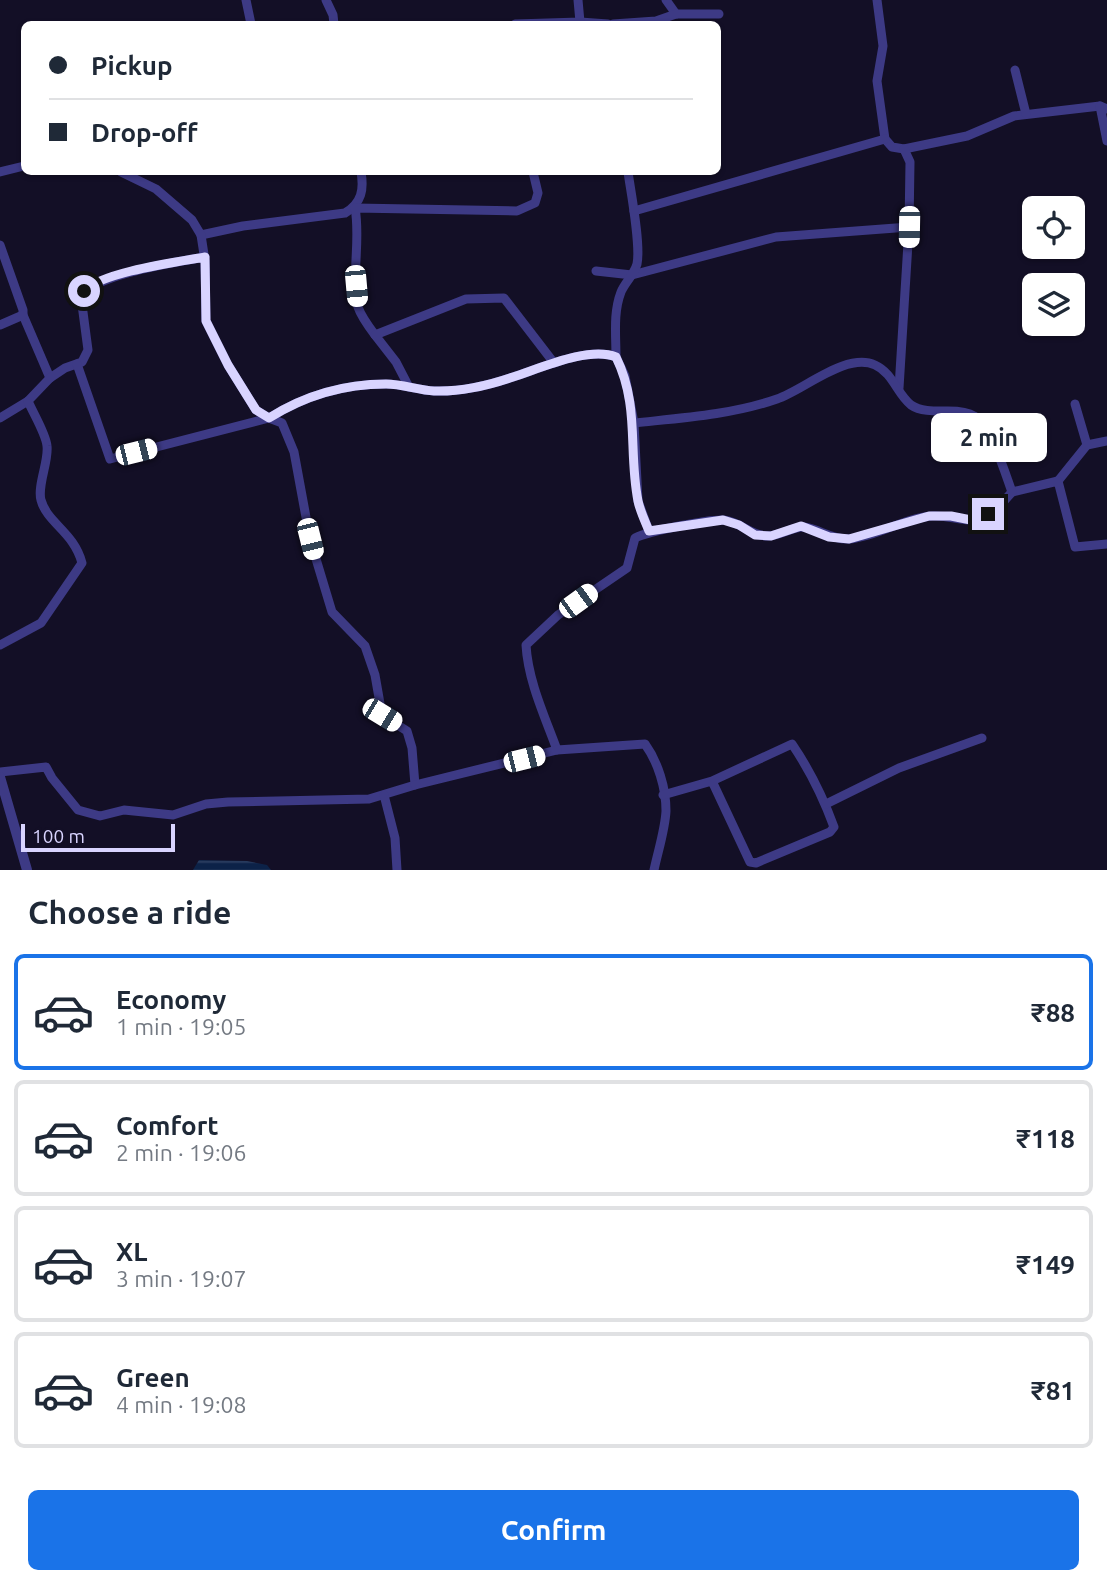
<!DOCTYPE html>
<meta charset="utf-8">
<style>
:root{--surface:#fff;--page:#f2f2f3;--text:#1f2937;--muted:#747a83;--line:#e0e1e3;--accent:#1a73e8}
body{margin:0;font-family:Ubuntu,sans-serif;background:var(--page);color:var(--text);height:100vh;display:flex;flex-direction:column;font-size:26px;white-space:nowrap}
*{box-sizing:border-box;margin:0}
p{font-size:23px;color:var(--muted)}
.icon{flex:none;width:38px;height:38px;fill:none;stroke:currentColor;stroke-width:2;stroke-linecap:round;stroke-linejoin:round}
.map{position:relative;height:870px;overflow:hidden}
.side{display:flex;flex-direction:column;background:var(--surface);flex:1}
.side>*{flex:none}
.guide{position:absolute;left:21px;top:21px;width:700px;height:154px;border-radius:10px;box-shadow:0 2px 5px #0004;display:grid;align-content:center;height:154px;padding:0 28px;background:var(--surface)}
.tools{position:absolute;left:1022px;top:196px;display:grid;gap:14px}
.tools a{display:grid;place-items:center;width:63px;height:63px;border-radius:10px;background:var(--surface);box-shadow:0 2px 5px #0004;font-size:35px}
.scale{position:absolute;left:21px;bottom:18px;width:154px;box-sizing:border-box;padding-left:7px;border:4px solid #d9d4ff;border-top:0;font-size:19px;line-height:24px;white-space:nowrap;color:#d9d4ff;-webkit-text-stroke:5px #130f26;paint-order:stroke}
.end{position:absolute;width:32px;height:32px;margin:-16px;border:9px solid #d9d4ff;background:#111;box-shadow:0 0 0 4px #111}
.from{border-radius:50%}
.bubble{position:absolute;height:49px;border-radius:10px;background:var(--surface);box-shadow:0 2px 5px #0004;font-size:23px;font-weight:700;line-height:49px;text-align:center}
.car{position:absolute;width:21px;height:42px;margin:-21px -10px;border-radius:9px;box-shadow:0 0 5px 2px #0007;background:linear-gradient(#fff 24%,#345 0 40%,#fff 0 76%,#345 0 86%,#fff 0)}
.guide b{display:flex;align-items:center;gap:24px;height:66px;font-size:26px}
.guide b+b{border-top:2px solid var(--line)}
.guide i{width:18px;height:18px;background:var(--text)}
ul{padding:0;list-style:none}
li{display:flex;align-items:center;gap:21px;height:116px;margin:0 14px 10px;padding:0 14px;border:4px solid var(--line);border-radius:10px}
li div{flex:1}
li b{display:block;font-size:26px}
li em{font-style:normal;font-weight:700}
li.current{border-color:var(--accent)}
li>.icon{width:63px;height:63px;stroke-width:1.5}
h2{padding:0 28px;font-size:32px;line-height:84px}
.button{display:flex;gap:14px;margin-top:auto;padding:14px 28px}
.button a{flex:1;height:80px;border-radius:10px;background:var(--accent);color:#fff;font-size:28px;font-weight:700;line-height:80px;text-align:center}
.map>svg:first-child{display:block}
.water{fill:url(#water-rules)}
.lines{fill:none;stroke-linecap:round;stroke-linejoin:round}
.minor{stroke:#3d3a85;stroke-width:9}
.tertiary{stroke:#3d3a85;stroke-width:10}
.route{stroke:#d9d4ff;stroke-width:9}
</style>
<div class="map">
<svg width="1107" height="870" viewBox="0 0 1107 870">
<defs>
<pattern id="water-rules" width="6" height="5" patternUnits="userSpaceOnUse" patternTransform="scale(1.75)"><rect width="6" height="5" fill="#0c2248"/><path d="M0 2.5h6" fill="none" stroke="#2f4163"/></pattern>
</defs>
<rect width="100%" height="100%" fill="#130f26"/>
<polygon class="water" points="199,860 247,861 267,865 271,870 193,870"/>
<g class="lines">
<g class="minor">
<polyline points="246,0 251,24"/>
<polyline points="326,0 333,15 334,24"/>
<polyline points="666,0 676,14"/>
<polyline points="877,0 883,46 877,81 885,139 892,147 904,149 967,136 1014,116 1100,106 1107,109"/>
<polyline points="580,22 608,24"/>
<polyline points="515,24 580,22 578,0"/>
<polyline points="613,24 656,21 676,14 719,14"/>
<polyline points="1015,70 1026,114"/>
<polyline points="1100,106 1107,141"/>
<polyline points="0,172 24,166"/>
<path d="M121,172L156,189L192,220L201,235L243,226L345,213C362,203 364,189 361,172"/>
<polyline points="634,211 885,139"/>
<path d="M201,235L205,261L206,321L228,365L256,410L269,418C304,396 344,384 386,384C402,384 418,390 434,391C462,392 487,386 513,377C541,368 589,346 616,357L625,376L634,423"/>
<polyline points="0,245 23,310 23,315 50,378"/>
<polyline points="596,271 632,275 776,237 909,227"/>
<polyline points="0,325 23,315"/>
<path d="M375,335C369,327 361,316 358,307C351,274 361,240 355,208L517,211L535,203L538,193L533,172"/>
<path d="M616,357C616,335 613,313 621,292C625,282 634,275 637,264C641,245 631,193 628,172"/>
<polyline points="409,387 396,362 375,335 466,299 504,298 554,363"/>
<polyline points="899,388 909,227 910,162 904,149"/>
<polyline points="1075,404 1087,445"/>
<polyline points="0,418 28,401"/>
<polyline points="1058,481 1087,445 1107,441"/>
<polyline points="1012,492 1058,481 1075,547 1107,544"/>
<path d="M649,531L638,501L634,423C681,418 731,415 777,399C804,390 846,352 875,365C893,373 897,394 911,405C921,412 937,411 948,411C956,411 968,412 974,416C991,426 1005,473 1012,492C1002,504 986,520 969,520C956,519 945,515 932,516C904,518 878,536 850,539C832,540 820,529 804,527C795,526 779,536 768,536C751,536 741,522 724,520C709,519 649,531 635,538L627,568L558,615L526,645C528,681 545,717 557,750L645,744C658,762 666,788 666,811C665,830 658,851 654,870"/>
<path d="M0,645L41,623L82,563C74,532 47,523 41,500C37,486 49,461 47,446C46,434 33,413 28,401L50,378L65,368L82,362L88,350L81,297C93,274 178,262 205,257"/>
<polyline points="0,772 46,767 52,778 78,810 100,816 124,810 173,815 206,804 228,802 369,799 415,785 412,748 407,731 382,715 375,675 365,646 332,612 310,539 294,452 282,423 269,418 110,459 77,364"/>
<polyline points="415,785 557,750"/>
<polyline points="384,795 395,838 397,870"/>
<path d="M663,795L712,781L792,744C809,769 823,797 834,827L830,832L756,863L750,862L712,781"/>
<polyline points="826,804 899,768 982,738"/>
</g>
<polyline class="tertiary" points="0,777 27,870"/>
</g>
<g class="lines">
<path class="route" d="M84,291C102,272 177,262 205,257L206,321L228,365L256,410L269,418C304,396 344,384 386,384C402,384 418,390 434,391C462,392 487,386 513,377C541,368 589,346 616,357C640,406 628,451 638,501C640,511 645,521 649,531L723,520L739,525L755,535L771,536L801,526L829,537L849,539L929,516H951L971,520L988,514"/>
</g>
</svg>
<div class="tools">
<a><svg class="icon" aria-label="locate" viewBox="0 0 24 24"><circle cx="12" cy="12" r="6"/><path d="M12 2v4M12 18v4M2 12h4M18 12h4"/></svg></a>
<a><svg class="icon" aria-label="layers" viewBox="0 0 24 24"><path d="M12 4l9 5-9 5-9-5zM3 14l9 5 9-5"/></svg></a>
</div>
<div class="scale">100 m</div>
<i class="end from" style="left:84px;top:291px"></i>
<i class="end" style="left:988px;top:514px"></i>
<div class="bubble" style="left:931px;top:413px;width:116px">2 min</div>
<i class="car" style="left:909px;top:227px;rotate:181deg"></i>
<i class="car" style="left:356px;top:286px;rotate:175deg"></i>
<i class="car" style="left:136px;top:452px;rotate:76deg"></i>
<i class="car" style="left:310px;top:539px;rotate:166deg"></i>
<i class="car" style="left:578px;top:601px;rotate:54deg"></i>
<i class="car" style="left:382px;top:715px;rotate:121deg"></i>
<i class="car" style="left:524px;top:759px;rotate:76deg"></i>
<div class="guide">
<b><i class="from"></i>Pickup</b>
<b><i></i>Drop-off</b>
</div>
</div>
<section class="side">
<h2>Choose a ride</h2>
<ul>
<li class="current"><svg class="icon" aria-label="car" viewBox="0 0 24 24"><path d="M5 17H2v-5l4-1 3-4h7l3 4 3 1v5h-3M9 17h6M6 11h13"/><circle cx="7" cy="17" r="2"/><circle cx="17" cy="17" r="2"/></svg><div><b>Economy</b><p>1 min · 19:05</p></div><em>₹88</em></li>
<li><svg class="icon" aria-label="car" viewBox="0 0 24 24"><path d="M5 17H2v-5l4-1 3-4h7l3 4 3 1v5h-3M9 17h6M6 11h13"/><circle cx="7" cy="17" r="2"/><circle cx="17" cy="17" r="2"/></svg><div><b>Comfort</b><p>2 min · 19:06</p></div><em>₹118</em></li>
<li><svg class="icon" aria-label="car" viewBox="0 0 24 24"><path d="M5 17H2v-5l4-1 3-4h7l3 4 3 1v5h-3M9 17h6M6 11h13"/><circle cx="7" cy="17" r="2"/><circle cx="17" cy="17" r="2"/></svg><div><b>XL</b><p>3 min · 19:07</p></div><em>₹149</em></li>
<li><svg class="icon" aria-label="car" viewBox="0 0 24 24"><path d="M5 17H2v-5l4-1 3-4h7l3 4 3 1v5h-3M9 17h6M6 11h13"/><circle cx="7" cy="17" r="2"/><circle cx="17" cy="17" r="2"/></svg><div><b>Green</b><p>4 min · 19:08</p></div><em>₹81</em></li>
</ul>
<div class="button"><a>Confirm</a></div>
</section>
